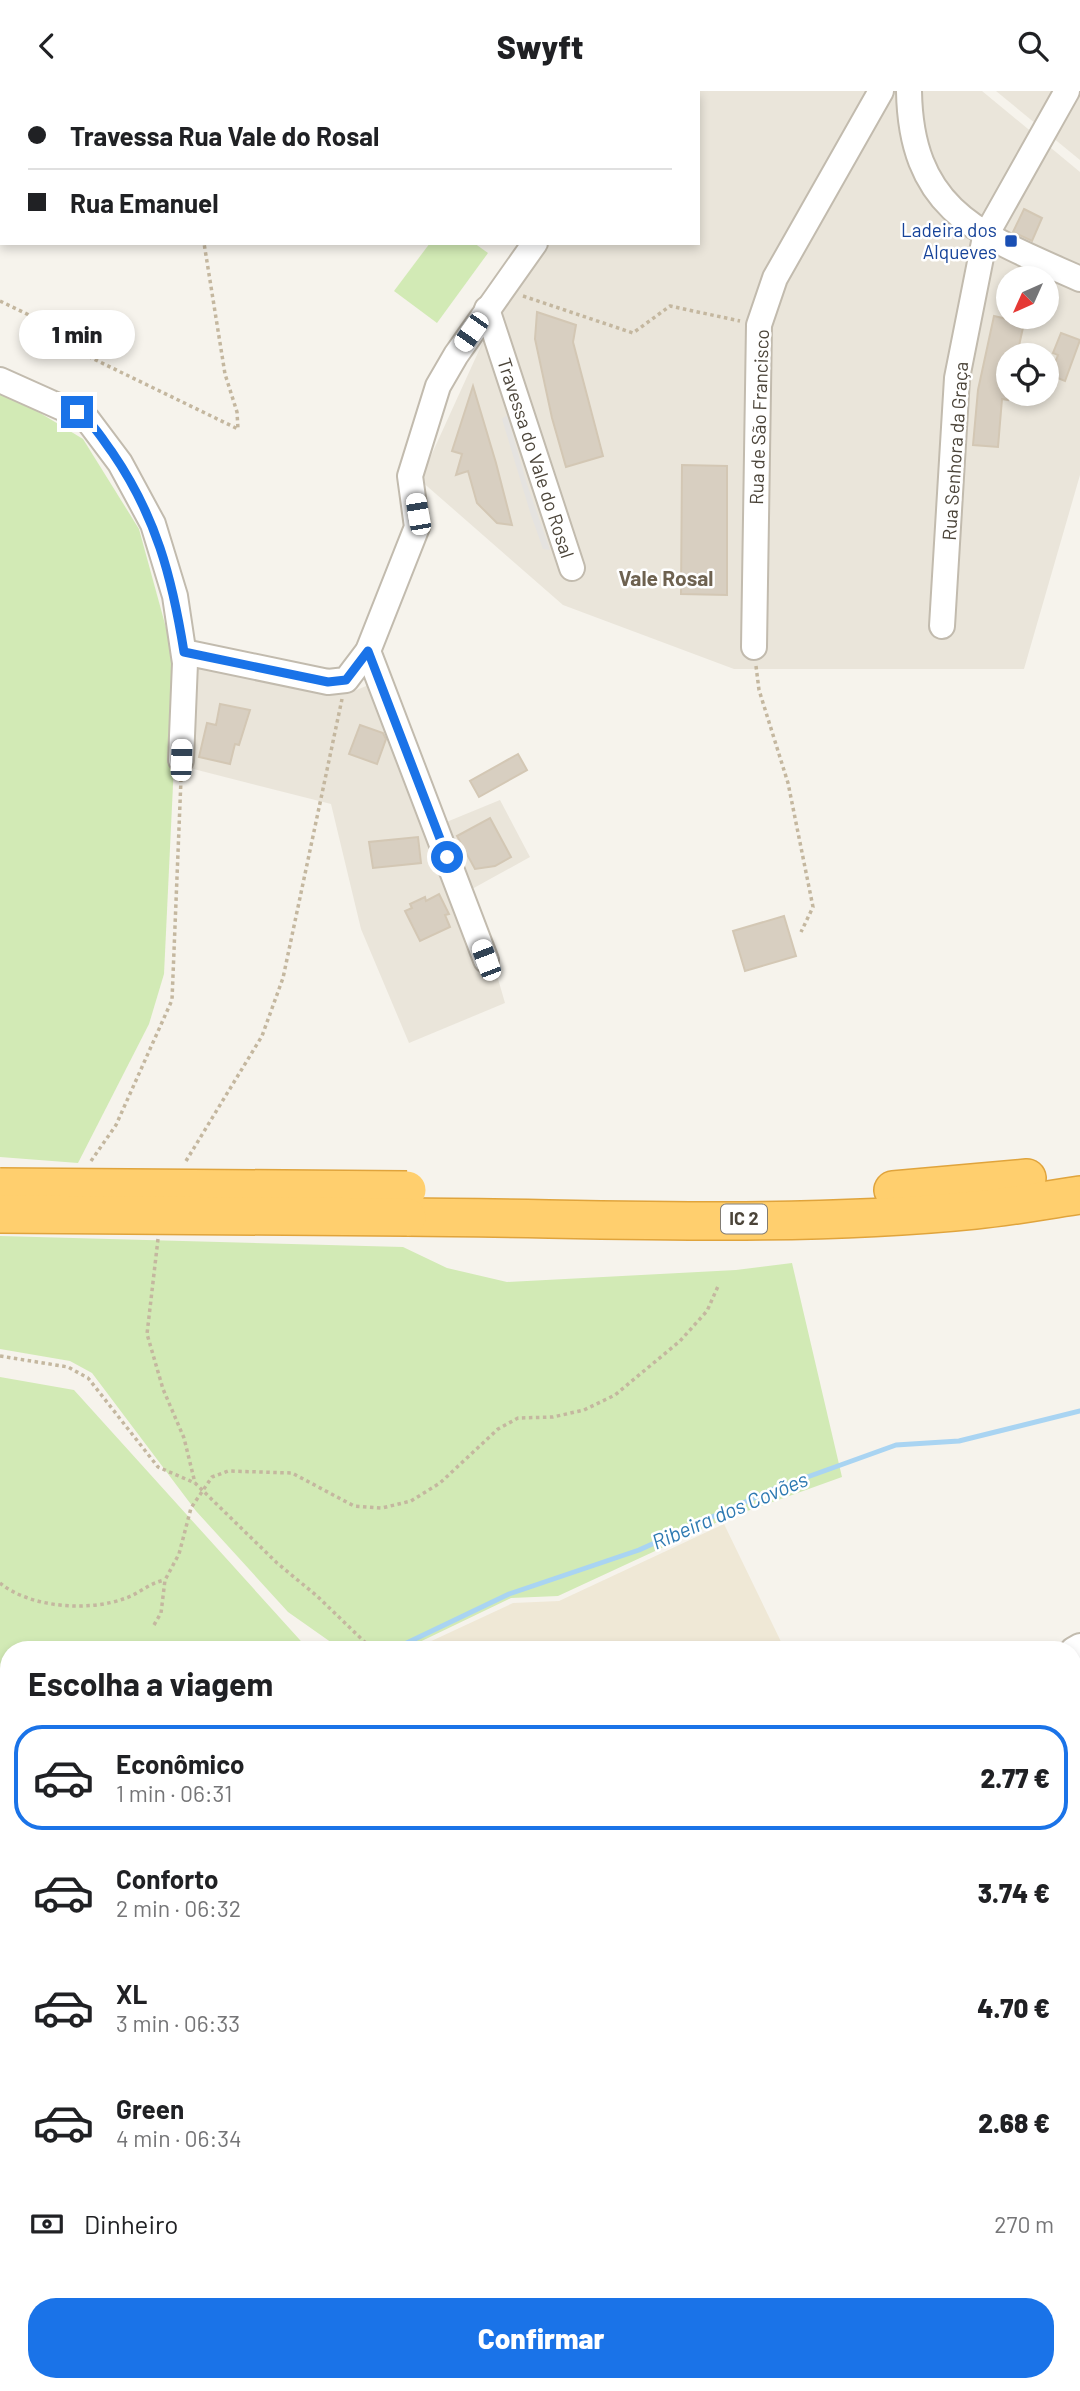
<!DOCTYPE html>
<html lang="pt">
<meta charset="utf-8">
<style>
:root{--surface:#fff;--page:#f2f2f2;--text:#202124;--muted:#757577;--line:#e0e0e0;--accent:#1a73e8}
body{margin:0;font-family:Barlow,sans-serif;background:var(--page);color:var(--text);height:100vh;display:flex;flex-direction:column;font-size:26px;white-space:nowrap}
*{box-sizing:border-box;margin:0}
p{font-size:23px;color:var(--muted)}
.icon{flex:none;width:38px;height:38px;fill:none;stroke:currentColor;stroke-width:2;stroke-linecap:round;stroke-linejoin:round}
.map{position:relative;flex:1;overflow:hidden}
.panel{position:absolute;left:0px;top:1550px;width:1082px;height:751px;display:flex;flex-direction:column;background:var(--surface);border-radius:28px 28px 0 0;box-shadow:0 4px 10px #0003}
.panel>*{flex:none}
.top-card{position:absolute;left:0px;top:0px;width:700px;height:154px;box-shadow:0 4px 10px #0003;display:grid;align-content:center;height:154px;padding:0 28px;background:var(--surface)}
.needle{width:46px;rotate:225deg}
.fabs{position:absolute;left:996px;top:175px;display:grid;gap:14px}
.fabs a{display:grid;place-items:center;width:63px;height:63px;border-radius:50%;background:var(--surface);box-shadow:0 4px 10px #0003;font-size:35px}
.end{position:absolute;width:32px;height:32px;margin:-16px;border:9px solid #1a73e8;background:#fff;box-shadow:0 0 0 4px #fff}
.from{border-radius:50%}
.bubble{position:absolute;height:49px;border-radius:24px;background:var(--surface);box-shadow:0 4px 10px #0003;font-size:23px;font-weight:800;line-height:49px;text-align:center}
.car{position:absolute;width:21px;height:42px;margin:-21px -10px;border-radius:9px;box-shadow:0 0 5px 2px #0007;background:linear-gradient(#fff 24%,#345 0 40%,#fff 0 76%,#345 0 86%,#fff 0)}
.top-card b{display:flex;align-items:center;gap:24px;height:66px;font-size:26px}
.top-card b+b{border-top:2px solid var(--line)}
.top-card i{width:18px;height:18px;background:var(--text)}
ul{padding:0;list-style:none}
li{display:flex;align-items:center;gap:21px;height:105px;margin:0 14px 10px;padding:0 14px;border:4px solid transparent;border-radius:28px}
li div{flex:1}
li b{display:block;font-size:26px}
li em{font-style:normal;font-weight:800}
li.active{border-color:var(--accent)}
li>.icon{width:63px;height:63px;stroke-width:1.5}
h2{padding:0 28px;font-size:32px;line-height:84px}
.pay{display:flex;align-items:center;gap:18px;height:77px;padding:0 28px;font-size:26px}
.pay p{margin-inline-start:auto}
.button{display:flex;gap:14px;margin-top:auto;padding:14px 28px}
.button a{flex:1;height:80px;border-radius:28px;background:var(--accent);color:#fff;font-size:28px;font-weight:800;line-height:80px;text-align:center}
header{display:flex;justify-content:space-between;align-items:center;height:91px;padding:0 28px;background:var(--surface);font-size:32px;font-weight:800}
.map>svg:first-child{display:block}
.residential{fill:#eae5da;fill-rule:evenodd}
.education{fill:#efe8d6}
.green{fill:#d2eab5}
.parking{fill:#e5e3e0}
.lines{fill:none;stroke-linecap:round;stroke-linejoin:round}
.stream{stroke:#a9d4f2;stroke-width:5}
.building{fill:#d8cfc1;stroke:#d3c7b4;stroke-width:2}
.minor-casing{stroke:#c2bbae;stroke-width:28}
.highway-casing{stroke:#e0a43c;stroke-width:40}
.path{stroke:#c4b79f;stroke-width:3.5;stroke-dasharray:3.5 3.5;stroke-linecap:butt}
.minor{stroke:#fff;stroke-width:24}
.highway{stroke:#ffcf6e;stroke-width:37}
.highway-bridge-casing{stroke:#e0a43c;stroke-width:40;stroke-linecap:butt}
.highway-bridge{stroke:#ffcf6e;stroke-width:37}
.route{stroke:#1a73e8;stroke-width:9}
.transit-dot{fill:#1a4fb4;stroke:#fff;stroke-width:2.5}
.labels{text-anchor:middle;stroke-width:5;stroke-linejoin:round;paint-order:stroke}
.shield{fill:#fff;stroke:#817c74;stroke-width:2}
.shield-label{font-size:18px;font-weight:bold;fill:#4b4439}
.transit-label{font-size:19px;fill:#164399;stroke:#fff;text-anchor:end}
.street-label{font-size:19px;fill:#4b4439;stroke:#fff}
.neighbourhood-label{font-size:21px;font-weight:bold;fill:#6e6250;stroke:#fff}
.water-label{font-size:21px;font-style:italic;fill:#2e7ab2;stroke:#fff}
</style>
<header><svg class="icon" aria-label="back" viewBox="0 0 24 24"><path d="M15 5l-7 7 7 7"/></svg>Swyft<svg class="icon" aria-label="search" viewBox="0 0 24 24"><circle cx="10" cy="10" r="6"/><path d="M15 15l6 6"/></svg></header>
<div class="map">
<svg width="1080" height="2300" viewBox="0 0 1080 2300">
<rect width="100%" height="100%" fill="#f6f3ec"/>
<g class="residential">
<path d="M652,0H982L1080,81V384L1024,578H734L563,514L420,389L486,244L548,152H698V2ZM1008,187H1046V226H1008ZM1008,264H1046V303H1008Z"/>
<polygon points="996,0 1080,0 1080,69"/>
<polygon points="174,566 354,600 388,586 444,732 500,709 530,766 472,798 505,912 409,952 361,838 331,713 174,673"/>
</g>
<polygon class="education" points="724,1433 785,1559 412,1559 513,1512 559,1510"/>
<g class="green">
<polygon points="430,152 474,152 488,162 437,232 394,200"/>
<polygon points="0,301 22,311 83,348 139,438 174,566 174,673 164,883 149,933 78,1072 0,1066"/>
<polygon points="0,1145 403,1156 447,1177 507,1191 736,1179 792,1172 842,1386 722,1429 558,1505 511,1507 403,1559 342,1559 288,1521 196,1420 92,1282 70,1270 0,1258"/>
<polygon points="0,1286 74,1299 309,1559 9,1559 9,1675 0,1678"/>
<polygon points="9,1734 9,1936 0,1941 0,1737"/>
<polygon points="1073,1821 1080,1830 1080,2300 585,2300 584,2293 1073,2292"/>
<polygon points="9,2015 9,2184 0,2189 0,2021"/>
<polygon points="9,2191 9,2278 0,2280 0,2197"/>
<polygon points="9,2287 9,2292 119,2293 107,2300 0,2300 0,2289"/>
</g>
<polygon class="parking" points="507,324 527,393 550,459 543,458 530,421 502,328"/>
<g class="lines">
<g class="stream">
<polyline points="392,1559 509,1503 639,1459 774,1398 896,1354 959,1350 1080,1320"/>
<polyline points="0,1706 9,1702"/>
</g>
</g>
<g class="building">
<polygon points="1024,118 1042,127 1032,150 1013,141"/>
<polygon points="537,221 576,234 573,251 603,365 566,376 552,327 535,248"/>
<polygon points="994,225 1024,232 1017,264 1008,262 1008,309 1002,308 998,356 973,354 978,299"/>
<polygon points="1061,242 1080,249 1065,290 1050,284 1058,264 1053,262"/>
<polygon points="473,295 496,372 512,434 497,432 477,412 468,380 456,384 462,363 452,360"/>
<polygon points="682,374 727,375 727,504 681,503"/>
<polygon points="220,613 250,619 239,654 235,653 230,673 199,666 207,632 216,634"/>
<polygon points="360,634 383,642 386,648 377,673 349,663"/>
<polygon points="518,663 527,679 479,706 470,690"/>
<polygon points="490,727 511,766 495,775 475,778 457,745"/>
<polygon points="418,746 421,772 373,777 369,751"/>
<polygon points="439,803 449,823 445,824 450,836 420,850 405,820 412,817 410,813 425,806 426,810"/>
<polygon points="784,825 796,865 745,880 733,840"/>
</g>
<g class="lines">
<g class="minor-casing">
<g id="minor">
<path d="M909,0C911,123 984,145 1080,188"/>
<polyline points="644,2 646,0"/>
<polyline points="487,218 572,477"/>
<polyline points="0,289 87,328 120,372 153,433 175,505 185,572 181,669"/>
<polyline points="942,535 957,287 985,146 1067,0"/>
<polyline points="754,556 759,234 775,187 881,0"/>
<polyline points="368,560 486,869"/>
<polyline points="184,561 328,591 346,589 368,560 417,436 410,385 438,295 456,264 535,152"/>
<polyline points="1073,1559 1080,1555"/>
<polyline points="0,1687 9,1684"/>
<polyline points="1073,1793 1080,1802"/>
<polyline points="0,1997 9,1992"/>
<polyline points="362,2292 364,2300"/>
<polyline points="570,2292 570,2300"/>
<polyline points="304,2300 315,2292"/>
</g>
</g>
<g class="highway-casing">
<g id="highway">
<polyline points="893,1099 1027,1087"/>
<path d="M407,1126C596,1127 787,1138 975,1119C1010,1116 1045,1109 1080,1104"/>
</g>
</g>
<g class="path">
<polyline points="8,0 14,2"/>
<polyline points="151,0 152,2"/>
<polyline points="523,205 633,242 670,215 740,230"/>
<polyline points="0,210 31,225 71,257 238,338 237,321 225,283 204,152"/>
<polyline points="756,575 759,599 788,692 813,816 801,841"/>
<polyline points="91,1070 116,1034 172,909 181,688"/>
<polyline points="186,1070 262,945 283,887 342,608"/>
<polyline points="158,1148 147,1243 163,1298 184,1347 195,1392"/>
<polyline points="0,1265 68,1276 88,1287 158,1376 195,1392 277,1472 317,1505 373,1559"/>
<path d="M0,1492C30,1517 90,1521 126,1507C140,1502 149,1492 165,1489"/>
<polyline points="154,1534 161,1522 165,1489 179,1463 191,1417 212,1386 228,1380 292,1382 354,1415 382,1417 411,1410 440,1392 498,1338 518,1327 553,1326 584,1319 615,1304 680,1250 707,1220 719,1193"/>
<polyline points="742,2292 761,2300"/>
<polyline points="454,2300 454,2292"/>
</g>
<use href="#minor" class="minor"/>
<use href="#highway" class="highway"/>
<g class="highway-bridge-casing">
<g id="highway-bridge">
<polyline points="0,1096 407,1099"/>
<polyline points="0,1123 407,1126"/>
</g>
</g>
<use href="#highway-bridge" class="highway-bridge"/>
</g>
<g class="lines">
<path class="route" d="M77,321C93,332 101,346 112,361C156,425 172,486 184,561L328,591L346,589L368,560L447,766"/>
</g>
<rect class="transit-dot" x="1004" y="143" width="14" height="14" rx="3.5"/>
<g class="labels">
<rect class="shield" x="721" y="1113.5" width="46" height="29" rx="5"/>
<g class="shield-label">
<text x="744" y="1134">IC 2</text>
</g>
<g class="transit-label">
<text x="997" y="146">Ladeira dos<tspan x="997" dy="22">Alqueves</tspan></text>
</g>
<g class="street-label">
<text transform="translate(759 326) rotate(-88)" y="7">Rua de São Francisco</text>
<text transform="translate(955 360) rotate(-86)" y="7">Rua Senhora da Graça</text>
<text transform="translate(536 367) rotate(72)" y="7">Travessa do Vale do Rosal</text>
</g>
<g class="neighbourhood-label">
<text x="666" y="495">Vale Rosal</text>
</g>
<g class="water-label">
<text transform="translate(730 1420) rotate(-23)" y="7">Ribeira dos Covões</text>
</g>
</g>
</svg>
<div class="fabs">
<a><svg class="needle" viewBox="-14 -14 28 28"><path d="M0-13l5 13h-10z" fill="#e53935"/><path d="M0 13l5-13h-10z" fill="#757577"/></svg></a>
<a><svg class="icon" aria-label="locate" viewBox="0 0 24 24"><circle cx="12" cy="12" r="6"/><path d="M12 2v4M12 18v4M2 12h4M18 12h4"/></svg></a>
</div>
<i class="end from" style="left:447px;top:766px"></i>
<i class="end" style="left:77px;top:321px"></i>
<div class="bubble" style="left:19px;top:219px;width:116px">1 min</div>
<i class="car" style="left:471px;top:241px;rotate:215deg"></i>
<i class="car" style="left:418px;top:423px;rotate:350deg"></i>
<i class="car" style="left:181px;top:669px;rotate:2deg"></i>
<i class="car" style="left:486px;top:869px;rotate:339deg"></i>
<div class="top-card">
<b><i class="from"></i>Travessa Rua Vale do Rosal</b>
<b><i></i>Rua Emanuel</b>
</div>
<section class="panel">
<h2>Escolha a viagem</h2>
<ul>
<li class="active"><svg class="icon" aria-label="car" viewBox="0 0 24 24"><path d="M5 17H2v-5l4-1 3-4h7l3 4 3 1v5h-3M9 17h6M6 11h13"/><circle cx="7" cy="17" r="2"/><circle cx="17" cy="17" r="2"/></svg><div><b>Econômico</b><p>1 min · 06:31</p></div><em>2.77 €</em></li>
<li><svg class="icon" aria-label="car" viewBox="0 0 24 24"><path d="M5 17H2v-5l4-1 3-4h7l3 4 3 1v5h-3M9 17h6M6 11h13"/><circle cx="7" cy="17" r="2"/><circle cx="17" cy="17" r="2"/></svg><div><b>Conforto</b><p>2 min · 06:32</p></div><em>3.74 €</em></li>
<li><svg class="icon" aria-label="car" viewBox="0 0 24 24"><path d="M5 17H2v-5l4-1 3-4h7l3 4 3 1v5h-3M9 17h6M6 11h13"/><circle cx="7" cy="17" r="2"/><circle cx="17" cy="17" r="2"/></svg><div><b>XL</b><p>3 min · 06:33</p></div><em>4.70 €</em></li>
<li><svg class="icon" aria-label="car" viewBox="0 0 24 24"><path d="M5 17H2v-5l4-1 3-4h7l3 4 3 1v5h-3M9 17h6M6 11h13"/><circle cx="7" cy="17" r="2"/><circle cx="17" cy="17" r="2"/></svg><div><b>Green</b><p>4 min · 06:34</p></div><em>2.68 €</em></li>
</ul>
<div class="pay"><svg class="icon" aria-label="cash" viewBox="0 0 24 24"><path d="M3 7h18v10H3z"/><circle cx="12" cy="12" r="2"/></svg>Dinheiro<p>270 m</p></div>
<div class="button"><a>Confirmar</a></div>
</section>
</div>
